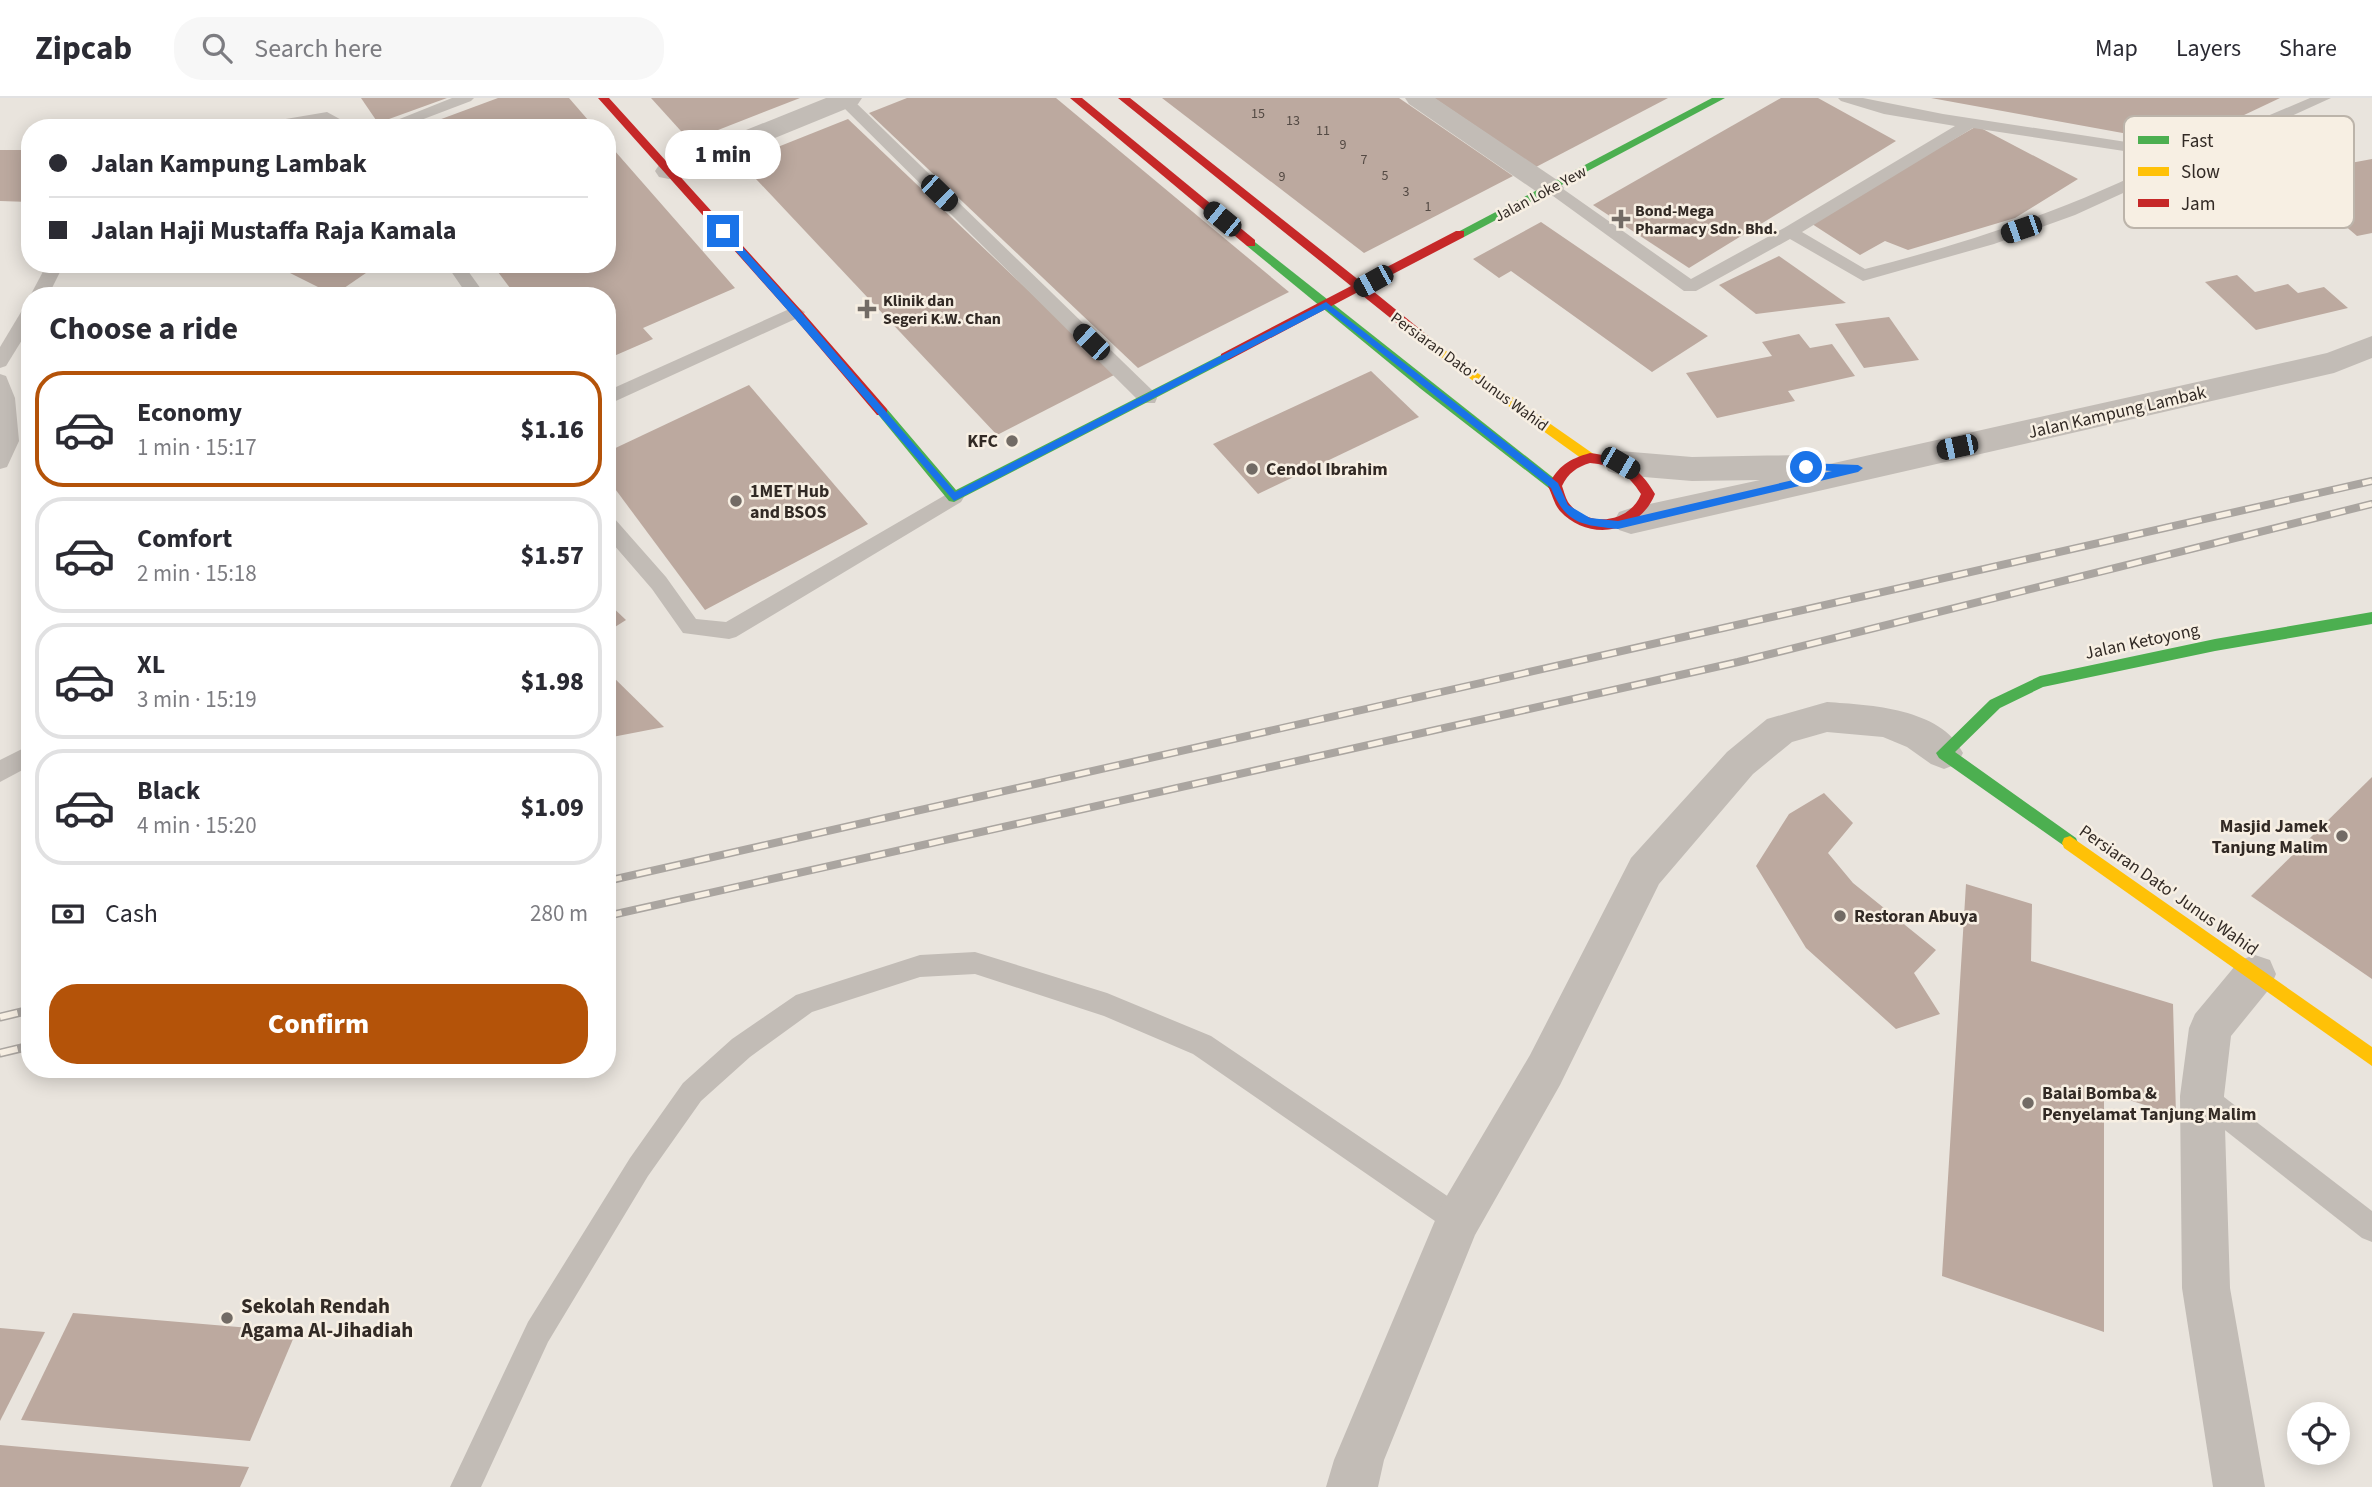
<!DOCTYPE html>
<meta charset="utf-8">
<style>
:root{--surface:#fff;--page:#f7f7f7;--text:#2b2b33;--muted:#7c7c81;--line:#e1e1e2;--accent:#b45309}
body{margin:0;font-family:"Source Sans 3",sans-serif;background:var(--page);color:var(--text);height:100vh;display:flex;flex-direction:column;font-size:26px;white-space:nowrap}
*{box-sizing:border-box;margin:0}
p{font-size:23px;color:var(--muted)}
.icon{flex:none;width:38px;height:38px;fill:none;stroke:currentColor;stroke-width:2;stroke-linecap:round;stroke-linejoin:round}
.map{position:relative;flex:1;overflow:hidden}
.details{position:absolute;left:21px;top:189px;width:595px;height:791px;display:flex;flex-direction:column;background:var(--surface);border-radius:28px;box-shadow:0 4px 18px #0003}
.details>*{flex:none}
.banner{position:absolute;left:21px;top:21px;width:595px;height:154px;border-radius:28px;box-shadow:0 4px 18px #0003;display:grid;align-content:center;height:154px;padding:0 28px;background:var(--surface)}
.controls{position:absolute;left:2287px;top:1304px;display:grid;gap:14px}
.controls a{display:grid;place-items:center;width:63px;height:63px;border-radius:50%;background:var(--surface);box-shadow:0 4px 18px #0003;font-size:35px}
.end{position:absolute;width:32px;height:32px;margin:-16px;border:9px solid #1a73e8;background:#fff;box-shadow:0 0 0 4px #fff}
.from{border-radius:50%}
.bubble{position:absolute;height:49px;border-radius:24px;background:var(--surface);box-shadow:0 4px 18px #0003;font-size:23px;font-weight:800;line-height:49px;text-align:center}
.car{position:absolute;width:21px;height:42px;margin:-21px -10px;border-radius:9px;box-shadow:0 0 5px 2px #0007;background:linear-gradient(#222 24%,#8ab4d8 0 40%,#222 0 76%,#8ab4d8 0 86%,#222 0)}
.banner b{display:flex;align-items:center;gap:24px;height:66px;font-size:26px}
.banner b+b{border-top:2px solid var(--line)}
.banner i{width:18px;height:18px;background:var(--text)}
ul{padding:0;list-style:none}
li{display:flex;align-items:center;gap:21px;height:116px;margin:0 14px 10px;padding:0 14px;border:4px solid var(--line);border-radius:28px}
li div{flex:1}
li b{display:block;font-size:26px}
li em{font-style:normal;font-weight:800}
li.selected{border-color:var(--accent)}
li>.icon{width:63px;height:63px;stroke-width:1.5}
h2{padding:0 28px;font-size:32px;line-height:84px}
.pay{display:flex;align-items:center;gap:18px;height:77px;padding:0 28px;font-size:26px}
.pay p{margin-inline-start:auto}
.cta{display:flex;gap:14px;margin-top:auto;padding:14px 28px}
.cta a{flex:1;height:80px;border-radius:28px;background:var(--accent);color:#fff;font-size:28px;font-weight:800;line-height:80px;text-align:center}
header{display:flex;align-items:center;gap:42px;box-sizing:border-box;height:98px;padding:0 35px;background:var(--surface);border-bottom:2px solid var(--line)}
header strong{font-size:33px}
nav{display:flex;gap:38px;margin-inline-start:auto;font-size:24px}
.search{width:490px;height:63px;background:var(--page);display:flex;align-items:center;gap:18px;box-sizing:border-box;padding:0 24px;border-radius:28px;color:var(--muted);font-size:26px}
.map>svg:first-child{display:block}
.building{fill:#bca99f}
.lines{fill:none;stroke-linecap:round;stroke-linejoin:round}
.lane{fill:#c2bcb6;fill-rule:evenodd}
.street{fill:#c2bcb6;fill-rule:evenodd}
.fast{fill:#4caf50;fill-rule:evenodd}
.slow{fill:#ffc107;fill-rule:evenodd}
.jam{fill:#c62828;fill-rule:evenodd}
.rail-far1-casing{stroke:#aaa5a0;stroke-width:8}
.rail-casing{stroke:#aaa5a0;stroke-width:9}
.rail-far1{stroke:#f7efe3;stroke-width:5;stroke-dasharray:15;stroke-linecap:butt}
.rail{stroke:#f7efe3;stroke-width:6;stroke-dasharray:18;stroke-linecap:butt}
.route{fill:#1a73e8}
.poi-dot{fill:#726b65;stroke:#f7efe3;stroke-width:2.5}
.labels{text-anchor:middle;stroke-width:5;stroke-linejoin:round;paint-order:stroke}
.number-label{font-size:14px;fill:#544a44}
.far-street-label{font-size:16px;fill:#322a25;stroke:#f7efe3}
.far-poi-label{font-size:16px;font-weight:bold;fill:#322a25;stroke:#f7efe3;text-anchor:start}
.street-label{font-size:18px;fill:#322a25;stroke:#f7efe3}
.poi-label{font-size:18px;font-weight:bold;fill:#322a25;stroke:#f7efe3;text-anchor:start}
.near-poi-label{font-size:21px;font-weight:bold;fill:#322a25;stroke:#f7efe3;text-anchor:start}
.key{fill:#f7efe3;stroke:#bcb4aa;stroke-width:2}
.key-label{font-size:19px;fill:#322a25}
</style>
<header>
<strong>Zipcab</strong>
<div class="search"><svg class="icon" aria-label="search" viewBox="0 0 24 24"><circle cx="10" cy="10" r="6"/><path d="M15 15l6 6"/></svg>Search here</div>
<nav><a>Map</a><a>Layers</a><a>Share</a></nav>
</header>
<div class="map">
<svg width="2372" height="1389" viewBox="0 0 2372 1389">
<rect width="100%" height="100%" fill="#e9e4dd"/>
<g class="building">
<polygon points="361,0 447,0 378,25"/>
<polygon points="498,0 569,0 595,30 417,30"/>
<polygon points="651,0 800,0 690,43"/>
<polygon points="907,0 1056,0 1289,194 1138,270 869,15"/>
<polygon points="1162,0 1399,0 1513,78 1364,155"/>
<polygon points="1434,0 1668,0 1536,69"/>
<polygon points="1781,0 1818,0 1896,43 1689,170 1593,107"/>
<polygon points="1931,0 2280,0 2183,46"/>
<polygon points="848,21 1116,276 997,337 740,64"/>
<polygon points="1977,28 2078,81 2015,120 1908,152 1885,143 1860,157 1809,124"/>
<polygon points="607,44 735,190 643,230 653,241 607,261 607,198 516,198 492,166 607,166"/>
<polygon points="0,52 30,52 30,104 0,103"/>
<polygon points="2372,61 2372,135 2357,138 2286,77"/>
<polygon points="1541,124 1708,238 1652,274 1511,173 1499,180 1473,161"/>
<polygon points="1779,158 1846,205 1756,216 1719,187"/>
<polygon points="272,166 379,166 334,197"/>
<polygon points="2237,177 2255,194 2288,186 2298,195 2324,189 2348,210 2256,232 2205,184"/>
<polygon points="1889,219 1919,262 1864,270 1835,226"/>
<polygon points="1799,236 1810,250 1832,246 1855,278 1788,293 1795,303 1717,320 1686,275 1772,258 1762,244"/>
<polygon points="1371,273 1419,319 1258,396 1213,346"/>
<polygon points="749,287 868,426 705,512 607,380 607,354"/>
<polygon points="607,504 626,522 607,534"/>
<polygon points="607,573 664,629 607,640"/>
<polygon points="2372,679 2372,881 2251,798"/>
<polygon points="1824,695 1853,725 1828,755 1853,785 1936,852 1914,875 1940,916 1896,931 1806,850 1756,768 1789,716"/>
<polygon points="1966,786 2032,806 2031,863 2173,906 2176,1017 2104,994 2104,1234 1942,1178"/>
<polygon points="73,1215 296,1234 250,1343 21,1322"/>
<polygon points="0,1230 45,1234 0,1323"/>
<polygon points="0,1347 249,1369 240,1389 0,1389"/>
</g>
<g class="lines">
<g class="lane">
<polygon points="452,0 474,0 471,3 400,30 377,30"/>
<polygon points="834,0 851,0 1155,295 1157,300 1155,305 1141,305"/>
<path d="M1838,0H1863L1943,16L2185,53L2310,0H2331L2075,117L1994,146L1863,183L1790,141L1696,193H1684L1542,90L1550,85L1556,86L1691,181L1784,130L1955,28L1884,16L1841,3ZM1973,30L2170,60C2073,110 1971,144 1865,171L1802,134Z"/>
<polygon points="327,14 356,30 336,30 325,24 291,30 254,30 262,25"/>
<polygon points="47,166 64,166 48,198 30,198"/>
<polygon points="446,166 463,166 486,198 468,198"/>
<polygon points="30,207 30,229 6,268 0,270 0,249 24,209"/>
<polygon points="796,208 805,214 802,218 607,307 607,293"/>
<polygon points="0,276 6,278 15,300 19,343 7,369 0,371"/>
<polygon points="954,392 961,394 964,399 961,404 736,539 729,541 683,535 652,491 607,439 607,418 614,420 666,479 696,521 726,524"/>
<polygon points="30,647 30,668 0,684 0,662"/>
<polygon points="975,854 1107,895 1211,938 1468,1112 1472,1122 1468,1132 1458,1136 1448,1132 1193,956 1104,918 975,876 920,879 812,914 750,959 701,1003 648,1078 548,1244 481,1389 450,1389 528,1224 630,1060 683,985 732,941 796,897 920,857"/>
<polygon points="2202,985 2211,989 2372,1113 2372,1144 2362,1140 2193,1007 2189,998 2193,989"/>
</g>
<g class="street">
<polygon points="826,0 862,0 858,6 679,79 669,81 659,79 655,73 659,67"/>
<polygon points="1405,0 1435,0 1560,84 1564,90 1560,96 1550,98 1540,96 1409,6"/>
<polygon points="2372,238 2372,260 2334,275 1631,436 1619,432 1614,423 1619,414 1631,410 1760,382 1692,383 1620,377 1608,373 1604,365 1608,357 1620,353 1692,359 1800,357 1812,361 1816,369 2327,255"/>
<path d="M1827,604C1870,607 1941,610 1963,655L1957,666L1944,671L1931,666L1907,649L1883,639L1827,634L1792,644L1753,676L1659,786L1560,987L1475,1137L1384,1362L1378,1389H1326L1334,1362L1442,1106L1530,957L1631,760L1727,654L1767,621Z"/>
<polygon points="2255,857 2270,862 2276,876 2270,890 2231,938 2224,998 2230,1190 2265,1389 2213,1389 2182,1190 2180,998 2189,930 2195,916 2240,862"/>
</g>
<g class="fast">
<polygon points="1712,0 1725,0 1464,139 1456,139 1454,136"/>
<polygon points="1251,141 1560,385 1562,388 1560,391 1550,391 1421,291 1247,148 1247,142"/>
<polygon points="1225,255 1229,256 1229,262 954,404 949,403 876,314 877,311 887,311 956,392"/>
<polygon points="2372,514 2372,526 2215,553 2043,589 2000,610 1955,654 2076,740 2078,745 2076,750 2070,752 1939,660 1936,655 1990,602 2040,578 2215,541"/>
</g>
<g class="slow">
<polygon points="1433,244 1595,357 1595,363 1585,363 1429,251 1427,248"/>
<polygon points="2070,738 2372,949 2372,968 2064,750 2062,745 2064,740"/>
</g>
<g class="jam">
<polygon points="598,0 609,0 800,211 887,311 887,317 877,317 792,217"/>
<polygon points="1070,0 1082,0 1255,142 1255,148 1247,148"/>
<polygon points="1118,0 1130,0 1360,183 1456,133 1464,133 1464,139 1368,189 1437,245 1437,251 1429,251 1358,194 1229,262 1221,262 1221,256 1351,188"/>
<path d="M1590,355C1620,359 1640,369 1655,396C1639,436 1588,444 1560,413C1554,406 1552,396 1548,388C1558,368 1569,361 1590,355ZM1590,365C1613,367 1629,376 1641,396C1630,425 1587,431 1568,404C1565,399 1564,393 1562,388C1568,375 1577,369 1590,365Z"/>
</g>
<g class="rail-far1-casing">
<g id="rail-far1">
<polyline points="607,783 2372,383"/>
<polyline points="607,818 1738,564 2372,406"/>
</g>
</g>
<g class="rail-casing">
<g id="rail">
<polyline points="0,919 30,912"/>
<polyline points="0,955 30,948"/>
</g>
</g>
<use href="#rail-far1" class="rail-far1"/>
<use href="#rail" class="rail"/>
</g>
<path class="route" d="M720,131H726L799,212L955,394L1326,204L1558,385L1568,407L1590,420L1618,423L1832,373L1803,371V366L1806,365L1858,367L1863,370L1858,374L1618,431C1581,427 1566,426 1551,390L1326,211L954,403L720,135Z"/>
<g class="poi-dot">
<path d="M1617.5 110.5h7v7h7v7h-7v7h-7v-7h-7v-7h7z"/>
<path d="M863.5 200.5h7v7h7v7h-7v7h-7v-7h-7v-7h7z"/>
<circle cx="1012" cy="343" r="7"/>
<circle cx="1252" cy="371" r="7"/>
<circle cx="736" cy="403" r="7"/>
<circle cx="2342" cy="738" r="7"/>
<circle cx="1840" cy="818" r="7"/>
<circle cx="2028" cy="1005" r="7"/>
<circle cx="227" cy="1220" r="7"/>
</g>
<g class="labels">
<g class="number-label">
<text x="1258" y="20">15</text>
<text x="1293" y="27">13</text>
<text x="1323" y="37">11</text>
<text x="1343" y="51">9</text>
<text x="1364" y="66">7</text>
<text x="1385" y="82">5</text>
<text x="1282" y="83">9</text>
<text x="1406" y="98">3</text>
<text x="1428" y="113">1</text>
</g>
<g class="far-street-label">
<text transform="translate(1540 95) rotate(-28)" y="6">Jalan Loke Yew</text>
<text transform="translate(1470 273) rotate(36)" y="6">Persiaran Dato' Junus Wahid</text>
</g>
<g class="far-poi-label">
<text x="1635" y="118">Bond-Mega<tspan x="1635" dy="18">Pharmacy Sdn. Bhd.</tspan></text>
<text x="883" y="208">Klinik dan<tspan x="883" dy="18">Segeri K.W. Chan</tspan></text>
</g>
<g class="street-label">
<text transform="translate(2117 314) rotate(-13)" y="6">Jalan Kampung Lambak</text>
<text transform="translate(2142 543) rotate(-12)" y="6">Jalan Ketoyong</text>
<text transform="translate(2169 792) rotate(35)" y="6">Persiaran Dato' Junus Wahid</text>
</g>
<g class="poi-label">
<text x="998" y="349" text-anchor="end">KFC</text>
<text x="1266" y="377">Cendol Ibrahim</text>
<text x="750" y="399">1MET Hub<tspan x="750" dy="21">and BSOS</tspan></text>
<text x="2328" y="734" text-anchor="end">Masjid Jamek<tspan x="2328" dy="21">Tanjung Malim</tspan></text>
<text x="1854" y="824">Restoran Abuya</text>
<text x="2042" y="1001">Balai Bomba &amp;<tspan x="2042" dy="21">Penyelamat Tanjung Malim</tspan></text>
</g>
<g class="near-poi-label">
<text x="241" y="1215">Sekolah Rendah<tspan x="241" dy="24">Agama Al-Jihadiah</tspan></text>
</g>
</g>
<rect x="2124" y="18" width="230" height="112" rx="10" class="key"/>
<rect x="2138" y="38" width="31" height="8" fill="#4caf50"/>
<rect x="2138" y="69" width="31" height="9" fill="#ffc107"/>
<rect x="2138" y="101" width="31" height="8" fill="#c62828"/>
<g class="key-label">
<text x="2181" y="49">Fast</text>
<text x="2181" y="80">Slow</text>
<text x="2181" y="112">Jam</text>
</g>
</svg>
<div class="controls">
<a><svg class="icon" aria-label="locate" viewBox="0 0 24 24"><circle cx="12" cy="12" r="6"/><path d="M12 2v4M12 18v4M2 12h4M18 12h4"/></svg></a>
</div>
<i class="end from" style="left:1806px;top:369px"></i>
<i class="end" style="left:723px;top:133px"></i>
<div class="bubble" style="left:665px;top:32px;width:116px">1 min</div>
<i class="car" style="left:939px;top:95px;rotate:134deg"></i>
<i class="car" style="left:1222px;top:121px;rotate:309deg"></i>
<i class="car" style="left:2021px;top:131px;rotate:251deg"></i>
<i class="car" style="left:1373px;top:183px;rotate:241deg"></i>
<i class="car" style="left:1091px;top:244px;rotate:314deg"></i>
<i class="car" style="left:1957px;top:349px;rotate:258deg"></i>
<i class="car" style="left:1620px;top:365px;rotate:120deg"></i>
<div class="banner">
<b><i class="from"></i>Jalan Kampung Lambak</b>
<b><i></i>Jalan Haji Mustaffa Raja Kamala</b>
</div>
<section class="details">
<h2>Choose a ride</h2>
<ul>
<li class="selected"><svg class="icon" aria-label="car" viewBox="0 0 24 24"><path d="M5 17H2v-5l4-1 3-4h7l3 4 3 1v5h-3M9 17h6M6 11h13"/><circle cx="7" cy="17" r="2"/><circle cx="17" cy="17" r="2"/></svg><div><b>Economy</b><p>1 min · 15:17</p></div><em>$1.16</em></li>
<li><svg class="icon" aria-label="car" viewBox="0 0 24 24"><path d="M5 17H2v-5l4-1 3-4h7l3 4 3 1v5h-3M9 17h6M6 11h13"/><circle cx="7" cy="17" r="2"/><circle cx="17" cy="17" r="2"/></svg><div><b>Comfort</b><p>2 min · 15:18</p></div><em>$1.57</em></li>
<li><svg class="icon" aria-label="car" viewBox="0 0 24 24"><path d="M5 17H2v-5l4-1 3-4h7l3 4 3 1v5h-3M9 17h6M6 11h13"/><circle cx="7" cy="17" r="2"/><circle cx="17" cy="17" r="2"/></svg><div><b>XL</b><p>3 min · 15:19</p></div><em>$1.98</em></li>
<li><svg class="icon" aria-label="car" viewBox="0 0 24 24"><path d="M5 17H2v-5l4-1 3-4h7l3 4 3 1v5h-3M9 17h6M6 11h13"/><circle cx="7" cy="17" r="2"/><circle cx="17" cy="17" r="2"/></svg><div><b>Black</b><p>4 min · 15:20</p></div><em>$1.09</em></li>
</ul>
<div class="pay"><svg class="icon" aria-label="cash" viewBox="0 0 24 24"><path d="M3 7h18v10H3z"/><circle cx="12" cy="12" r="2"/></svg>Cash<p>280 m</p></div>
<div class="cta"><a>Confirm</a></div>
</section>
</div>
